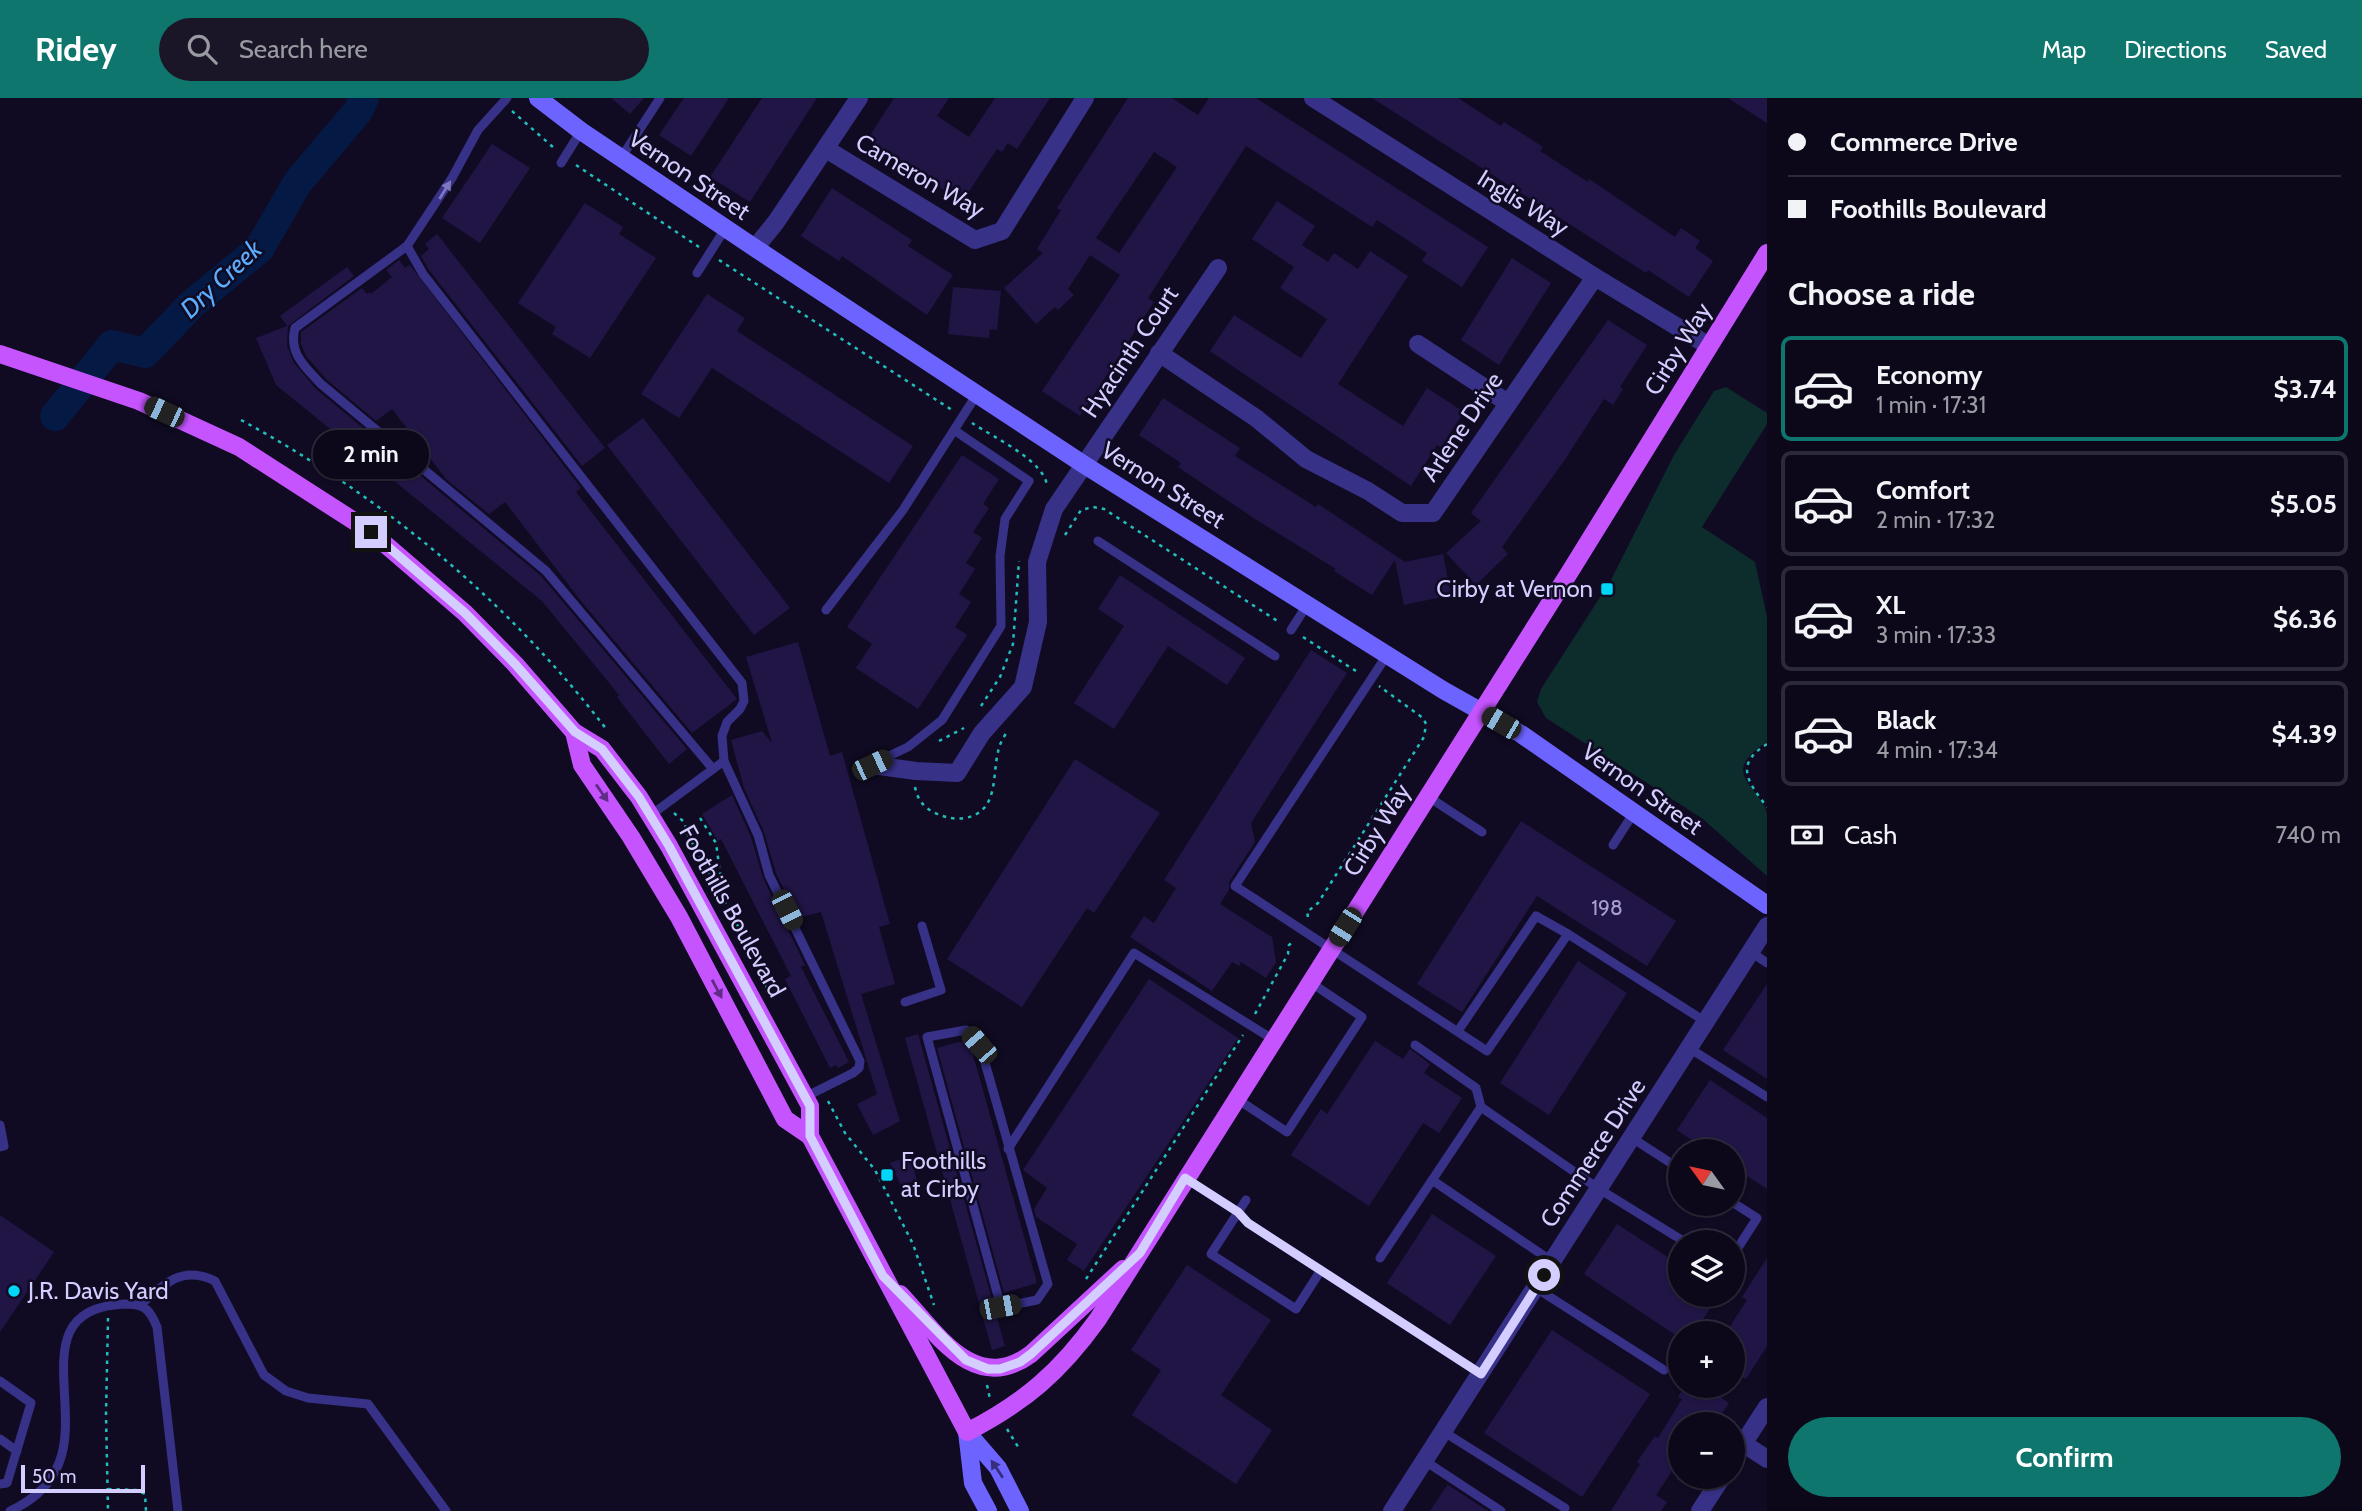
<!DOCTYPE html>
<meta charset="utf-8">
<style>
:root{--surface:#0c081a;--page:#1a1627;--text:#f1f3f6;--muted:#9a9aa2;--line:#2c2939;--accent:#0f766e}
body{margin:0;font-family:Cabin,sans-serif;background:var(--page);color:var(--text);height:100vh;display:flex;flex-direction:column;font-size:26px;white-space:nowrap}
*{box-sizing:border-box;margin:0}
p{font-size:23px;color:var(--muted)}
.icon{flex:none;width:38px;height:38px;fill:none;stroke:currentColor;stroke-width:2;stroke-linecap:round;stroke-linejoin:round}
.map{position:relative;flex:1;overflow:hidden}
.side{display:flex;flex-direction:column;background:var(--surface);width:595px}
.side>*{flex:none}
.top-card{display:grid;align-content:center;height:154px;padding:0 21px;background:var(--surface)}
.needle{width:46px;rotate:303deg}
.controls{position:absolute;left:1668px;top:1041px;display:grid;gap:14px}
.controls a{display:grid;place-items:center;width:77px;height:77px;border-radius:50%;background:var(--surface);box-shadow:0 2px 5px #0004,0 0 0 2px var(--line);font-size:35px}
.scale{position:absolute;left:21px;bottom:18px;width:124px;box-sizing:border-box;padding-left:7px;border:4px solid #d4cdff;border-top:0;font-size:19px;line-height:24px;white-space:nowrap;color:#d4cdff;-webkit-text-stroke:5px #100b23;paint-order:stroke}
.end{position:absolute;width:32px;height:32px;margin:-16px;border:9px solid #d4cdff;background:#111;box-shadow:0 0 0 4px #111}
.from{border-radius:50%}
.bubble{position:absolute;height:49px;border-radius:24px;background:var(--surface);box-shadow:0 2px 5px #0004,0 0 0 2px var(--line);font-size:23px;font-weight:700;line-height:49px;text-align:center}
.car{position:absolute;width:21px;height:42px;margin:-21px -10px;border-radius:9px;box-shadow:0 0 5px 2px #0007;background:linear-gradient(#222 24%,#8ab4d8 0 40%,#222 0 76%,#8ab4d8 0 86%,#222 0)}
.top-card b{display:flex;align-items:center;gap:24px;height:66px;font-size:26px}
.top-card b+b{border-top:2px solid var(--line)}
.top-card i{width:18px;height:18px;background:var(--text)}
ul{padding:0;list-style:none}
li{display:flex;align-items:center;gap:21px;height:105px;margin:0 14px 10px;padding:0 7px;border:4px solid var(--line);border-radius:10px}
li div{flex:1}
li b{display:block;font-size:26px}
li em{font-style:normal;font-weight:700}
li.current{border-color:var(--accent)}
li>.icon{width:63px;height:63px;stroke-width:1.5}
h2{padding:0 21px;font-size:32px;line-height:84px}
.pay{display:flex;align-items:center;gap:18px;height:77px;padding:0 21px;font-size:26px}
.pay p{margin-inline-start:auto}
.action{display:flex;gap:14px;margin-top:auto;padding:14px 21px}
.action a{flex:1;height:80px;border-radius:42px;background:var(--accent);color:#fff;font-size:28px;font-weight:700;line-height:80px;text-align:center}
header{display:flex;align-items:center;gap:42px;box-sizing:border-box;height:98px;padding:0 35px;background:var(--accent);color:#fff}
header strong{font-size:33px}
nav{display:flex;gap:38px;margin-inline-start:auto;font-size:24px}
.search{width:490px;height:63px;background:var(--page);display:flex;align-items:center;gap:18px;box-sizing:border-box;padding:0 24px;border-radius:38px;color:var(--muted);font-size:26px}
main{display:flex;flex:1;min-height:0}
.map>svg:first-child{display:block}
.green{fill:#0d2d2d}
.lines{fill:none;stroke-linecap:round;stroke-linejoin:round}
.river{stroke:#041943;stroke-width:30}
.building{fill:#211546;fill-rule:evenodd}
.path{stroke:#21bfbb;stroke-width:2.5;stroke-dasharray:3.5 5;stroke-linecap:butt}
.lane{stroke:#373187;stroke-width:9}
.street{stroke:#373187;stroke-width:18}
.secondary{stroke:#6d64ff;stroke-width:18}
.primary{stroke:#c554ff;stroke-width:18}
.oneway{fill:#7e77bd}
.oneway2{fill:#612c86}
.oneway3{fill:#352f7b}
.route{stroke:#d4cdff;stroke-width:9}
.poi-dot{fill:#00d6f8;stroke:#100b23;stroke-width:2.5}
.labels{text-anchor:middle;stroke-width:5;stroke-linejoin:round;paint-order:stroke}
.number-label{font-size:21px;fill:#a79fd1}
.street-label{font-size:24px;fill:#d4cdff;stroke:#100b23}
.poi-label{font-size:24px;fill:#d4cdff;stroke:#100b23;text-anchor:start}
.water-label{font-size:26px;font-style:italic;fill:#5badff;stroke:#100b23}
</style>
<header>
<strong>Ridey</strong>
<div class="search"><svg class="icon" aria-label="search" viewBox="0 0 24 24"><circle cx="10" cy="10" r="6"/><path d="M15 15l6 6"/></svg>Search here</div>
<nav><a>Map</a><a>Directions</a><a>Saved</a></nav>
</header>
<main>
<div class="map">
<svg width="1767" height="1413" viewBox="0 0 1767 1413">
<rect width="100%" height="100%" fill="#100b23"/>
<path class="green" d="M1726,289L1767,315V326L1702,429L1755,464L1767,519V644C1716,676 1762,689 1767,716C1767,735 1767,758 1767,778L1703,721L1546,620L1537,604L1541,591L1604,493L1608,495L1613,487L1611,482L1674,357L1714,293Z"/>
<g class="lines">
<polyline class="river" points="55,318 112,247 145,255 192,206 259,151 298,84 358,13 364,0"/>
</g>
<g class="building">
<polygon points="611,0 644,0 630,16"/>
<polygon points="684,0 729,0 691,58 659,37"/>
<polygon points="762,0 817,0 750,104 710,79"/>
<polygon points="894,0 949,0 937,18 969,39 995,0 1050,0 1017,51 1008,45 1002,54 997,51 962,104 867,42"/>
<path d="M1128,0H1172L1198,17L1209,0H1256L1488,149L1462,189L1422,163L1427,155L1377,122L1372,129L1246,48L1148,200L1154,204L1080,318L1042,293L1120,177L1090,157L1068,191L1074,197L1058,212L1055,209L1036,226L1004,190L1043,155L1037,151L1061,112L1057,110ZM1154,54L1177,69L1119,155L1096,140Z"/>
<polygon points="1372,0 1458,0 1501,28 1504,24 1543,49 1540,53 1588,84 1589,81 1675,139 1681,130 1700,143 1695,150 1713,163 1689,199 1648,172 1646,175"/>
<polygon points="1728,0 1767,0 1767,25"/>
<polygon points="492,46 530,70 480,145 442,120"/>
<polygon points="832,90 912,142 908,148 953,177 927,217 842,158 839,163 801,138"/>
<polygon points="1277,103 1315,128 1302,147 1328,164 1334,155 1358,171 1370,153 1408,178 1338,286 1403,328 1427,290 1464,314 1441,349 1437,347 1411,388 1210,253 1234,217 1301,260 1327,221 1280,190 1294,169 1252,141"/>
<polygon points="585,105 623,129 619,136 656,160 590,260 552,236 556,229 518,205"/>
<polygon points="437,136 605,350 582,368 429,172 421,158 429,151 425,146"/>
<polygon points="1512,160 1551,185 1499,267 1461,242"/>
<polygon points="399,162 405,170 410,167 581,390 576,394 737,601 692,635 581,503 505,404 489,416 447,382 392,311 376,323 326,281 306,258 301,246 301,234 362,190 367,196 370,194 371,196 392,179 386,172"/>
<polygon points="347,169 354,178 288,228 287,248 294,265 316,291 541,478 687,651 669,666 617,599 619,597 542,503 276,287 256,240 287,228 280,218"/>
<polygon points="953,189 1001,193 997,232 990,231 989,240 948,236"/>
<polygon points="707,196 745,220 737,233 913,348 889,385 712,270 679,320 641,296"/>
<polygon points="1608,222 1647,247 1620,289 1623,291 1613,307 1604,301 1564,363 1502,449 1508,456 1476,487 1446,455 1481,423 1471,415"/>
<polygon points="1163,300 1240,350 1235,358 1316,409 1318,406 1405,464 1443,456 1451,497 1404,507 1395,462 1372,497 1334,473 1336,471 1255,421 1178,369 1181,365 1139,337"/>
<polygon points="643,320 790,510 754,537 607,347"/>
<polygon points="962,357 999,381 983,406 989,410 973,434 982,440 966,465 975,471 959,496 971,504 955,529 967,537 918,611 856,570 872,546 847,529"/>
<polygon points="1120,477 1245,560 1227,587 1168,548 1114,631 1074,605 1124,528 1098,511"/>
<polygon points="798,544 830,658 842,654 890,826 879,829 895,886 861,896 900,1023 873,1037 857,1006 877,996 821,814 798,820 776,775 764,734 744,690 731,642 762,633 772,645 746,559"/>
<polygon points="1311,552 1347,575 1251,725 1255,744 1229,784 1229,792 1220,806 1272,839 1276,864 1266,880 1241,864 1239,868 1232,864 1212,893 1130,839 1144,818 1154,825 1176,790 1164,782"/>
<polygon points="1075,661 1160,715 1094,815 1087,810 1022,909 947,861"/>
<polygon points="732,697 751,739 763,780 805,867 801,869 849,964 838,970 836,967 830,970 785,881 791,878 721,741 718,743 702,716"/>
<polygon points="1521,723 1676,823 1647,868 1537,798 1462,914 1417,886"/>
<polygon points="1578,863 1627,895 1549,1017 1500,985"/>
<polygon points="1149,881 1238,940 1084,1173 1067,1162 1077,1146 1036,1119 1034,1111 1047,1090 1023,1072"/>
<polygon points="1767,886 1767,981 1723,952"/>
<polygon points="918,936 1005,1248 992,1252 905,940"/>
<polygon points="966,942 970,946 1037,1185 1004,1195 937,950"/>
<polygon points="1375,943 1403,961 1410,951 1430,966 1424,975 1462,1000 1439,1035 1423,1025 1369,1108 1291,1057 1321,1011 1327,1016"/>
<polygon points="1710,982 1767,1020 1767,1091 1732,1068 1732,1054 1710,1054 1677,1032"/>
<polygon points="910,1058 917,1082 901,1087 890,1065"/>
<polygon points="1432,1116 1496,1158 1450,1227 1387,1185"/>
<polygon points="0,1117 54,1154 0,1234"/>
<polygon points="1617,1126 1680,1167 1680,1197 1719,1197 1693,1236 1674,1236 1584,1176"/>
<polygon points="1767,1160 1767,1248 1746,1281 1732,1272 1732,1236 1725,1236 1747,1202 1742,1199"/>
<polygon points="1187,1167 1271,1222 1221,1297 1272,1332 1236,1386 1132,1317 1161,1272 1131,1252"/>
<polygon points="1552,1232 1650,1296 1582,1399 1484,1335"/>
<polygon points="1685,1288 1727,1288 1720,1299 1729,1305 1715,1326 1680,1326 1680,1378 1672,1373 1656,1397 1667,1404 1661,1413 1611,1413 1640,1366 1637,1364 1655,1338 1658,1340 1682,1301 1678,1299"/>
<polygon points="1448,1386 1448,1387 1488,1413 1430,1413"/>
</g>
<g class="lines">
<g class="path">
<polyline points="512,13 554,50"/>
<polyline points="576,67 699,149"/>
<polyline points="719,162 952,312"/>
<path d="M241,322C383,399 509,504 607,632"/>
<path d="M972,325C993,339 1045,363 1047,388"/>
<polyline points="1065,437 1081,412 1093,409 1104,411 1279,524"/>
<polyline points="1303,539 1359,575"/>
<polyline points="981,608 1000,579 1013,546 1019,463"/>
<polyline points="939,643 964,630"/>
<path d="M1767,646C1733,667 1749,685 1767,709"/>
<path d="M915,689C917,700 923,709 933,714C943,719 954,722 965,720C999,714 992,678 998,654C999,647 1003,640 1007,634"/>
<polyline points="674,715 684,724 688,737 756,861 768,893"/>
<polyline points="700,720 716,745 723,796"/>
<polyline points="1308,819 1307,814 1318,805 1424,639 1426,626 1423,620 1379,588"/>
<polyline points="1255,916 1288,856 1289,847 1294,843"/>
<polyline points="828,1003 845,1035 875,1072 913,1146 934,1207"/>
<polyline points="1086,1181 1243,937"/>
<polyline points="108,1220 106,1316 108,1413"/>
<polyline points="987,1287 990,1301"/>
<polyline points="1007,1331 1020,1352"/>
<polyline points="108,1391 136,1392 145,1396 146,1413"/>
</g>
<g class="lane">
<path d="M507,0L478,32L452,80L407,148L295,230C288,255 306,270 321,286L546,473L713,671"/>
<polyline points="621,60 660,0"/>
<polyline points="561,65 581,33"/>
<polyline points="407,148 423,176 742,585 744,603 740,611 727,624 722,638 724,663 758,737 769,777 860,963 859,970 853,975 805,999"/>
<polyline points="697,175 725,131"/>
<polyline points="1098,443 1275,558"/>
<polyline points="826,512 903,412 977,296"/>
<polyline points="1291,532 1307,507"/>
<polyline points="1387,557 1235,788 1487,953 1568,836 1706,924"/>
<polyline points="876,664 908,649 942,622 1001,528 1000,458 1005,421 1029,383 954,332"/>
<polyline points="1427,698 1482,734"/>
<polyline points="651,717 724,663"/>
<polyline points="1613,747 1633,716"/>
<polyline points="1751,854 1767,865"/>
<polyline points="905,904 941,892 922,828"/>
<polygon points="966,932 980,947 1048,1186 1037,1202 1001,1209 927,939"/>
<polyline points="1458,933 1536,818 1568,836"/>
<polyline points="1415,947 1476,990 1481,1009"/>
<polyline points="1689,950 1767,999"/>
<polyline points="1237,1001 1287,1034 1362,919 1310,884"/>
<polyline points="0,1027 4,1048 0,1049"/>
<polyline points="1632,1040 1680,1071"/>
<polyline points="1008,1051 1134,855 1274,942"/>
<polyline points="1185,1080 1238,1114 1248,1125 1481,1276"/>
<polyline points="1432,1082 1553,1164"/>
<polyline points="1246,1102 1211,1156 1296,1211 1321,1172"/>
<polyline points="1732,1104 1757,1120 1732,1159"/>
<polyline points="1380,1160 1481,1009 1599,1091 1685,1144"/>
<polyline points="1536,1190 1664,1272"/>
<path d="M141,1206C165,1186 181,1167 215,1183L264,1277L286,1293L308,1300L368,1306L446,1413"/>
<polyline points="0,1283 31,1305 7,1385 0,1386"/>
<polyline points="1444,1334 1565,1410"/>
<polyline points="0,1341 17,1353"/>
<polyline points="1425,1363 1501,1413"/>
<path d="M10,1413C32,1403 50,1388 59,1365C83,1306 25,1209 126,1206C145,1206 150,1212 157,1229L178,1413"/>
</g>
<g class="street">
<polyline points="1313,0 1595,179 1709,248"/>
<polyline points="826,51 975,142 1002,133 1085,0"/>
<polyline points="755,150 776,124 859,0"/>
<polyline points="1418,246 1508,305"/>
<polyline points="1159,255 1256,320 1306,361 1368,393 1402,415 1433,415 1595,179"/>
<polyline points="872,667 916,673 957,675 982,635 1023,589 1038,524 1037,464 1054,411 1218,170"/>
<polyline points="1744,1346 1767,1361"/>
<polyline points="1732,1363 1767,1309"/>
<polyline points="1392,1413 1767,828"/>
<polyline points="1700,1413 1722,1379"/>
</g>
<g class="secondary">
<polyline points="538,0 581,33 755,150 1083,366 1443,592 1521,636 1767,807"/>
<polyline points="967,1334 998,1370 1020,1413"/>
<polyline points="967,1334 973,1385 988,1413"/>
</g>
<g class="primary">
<path d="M0,256L139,303L239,349L371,434L465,515L515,566L574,634L602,651L639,699L669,748L810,1008V1038L967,1334C1025,1304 1060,1274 1098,1221L1571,472L1767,155"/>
<polyline points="574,634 582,667 631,739 679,819 785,1021 810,1038"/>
<path d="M900,1196C936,1234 974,1298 1031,1256L1123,1171"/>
</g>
</g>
<defs><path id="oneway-solid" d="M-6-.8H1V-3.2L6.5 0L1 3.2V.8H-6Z" transform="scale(1.75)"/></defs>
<use class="oneway" href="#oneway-solid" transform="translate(445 92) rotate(-58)"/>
<g class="oneway2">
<use href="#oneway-solid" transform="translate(602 695) rotate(55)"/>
<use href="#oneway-solid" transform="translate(717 891) rotate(62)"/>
</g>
<use class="oneway3" href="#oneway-solid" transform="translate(997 1371) rotate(-124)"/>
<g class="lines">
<polyline class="route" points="371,434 465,515 515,566 575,634 602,651 639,699 669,748 810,1008 810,1038 883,1178 966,1262 988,1271 1000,1271 1020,1264 1031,1256 1140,1155 1185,1080 1238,1114 1248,1125 1481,1276 1544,1177"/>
</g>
<g class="poi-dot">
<rect x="1600" y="484" width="14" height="14" rx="3.5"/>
<rect x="880" y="1070" width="14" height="14" rx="3.5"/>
<circle cx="14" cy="1193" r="7"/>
</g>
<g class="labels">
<g class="number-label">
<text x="1607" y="817">198</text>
</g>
<g class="street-label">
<text transform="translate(689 77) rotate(34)" y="8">Vernon Street</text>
<text transform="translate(920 78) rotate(30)" y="8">Cameron Way</text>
<text transform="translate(1523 105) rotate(32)" y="8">Inglis Way</text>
<text transform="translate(1678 251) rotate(-58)" y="8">Cirby Way</text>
<text transform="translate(1130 254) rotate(-56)" y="8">Hyacinth Court</text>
<text transform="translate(1462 329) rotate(-56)" y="8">Arlene Drive</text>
<text transform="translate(1163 387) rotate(32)" y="8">Vernon Street</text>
<text transform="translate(1642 691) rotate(35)" y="8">Vernon Street</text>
<text transform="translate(1377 732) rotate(-58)" y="8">Cirby Way</text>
<text transform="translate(732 813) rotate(61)" y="8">Foothills Boulevard</text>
<text transform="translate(1593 1055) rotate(-57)" y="8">Commerce Drive</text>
</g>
<g class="poi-label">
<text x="1593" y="499" text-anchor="end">Cirby at Vernon</text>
<text x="901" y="1071">Foothills<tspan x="901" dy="28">at Cirby</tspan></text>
<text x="28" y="1201">J.R. Davis Yard</text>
</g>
<g class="water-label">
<text transform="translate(221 181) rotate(-43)" y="9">Dry Creek</text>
</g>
</g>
</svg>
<div class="controls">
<a><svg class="needle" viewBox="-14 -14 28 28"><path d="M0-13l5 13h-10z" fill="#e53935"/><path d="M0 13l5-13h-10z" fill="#9a9aa2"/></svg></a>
<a><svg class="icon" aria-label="layers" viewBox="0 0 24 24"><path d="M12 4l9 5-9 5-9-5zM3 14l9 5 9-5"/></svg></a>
<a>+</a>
<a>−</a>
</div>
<div class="scale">50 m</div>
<i class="end from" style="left:1544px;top:1177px"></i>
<i class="end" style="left:371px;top:434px"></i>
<div class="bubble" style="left:313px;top:332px;width:116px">2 min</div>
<i class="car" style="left:164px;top:314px;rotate:295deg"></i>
<i class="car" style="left:1501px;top:625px;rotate:300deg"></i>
<i class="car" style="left:872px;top:667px;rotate:65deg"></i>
<i class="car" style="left:787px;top:812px;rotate:153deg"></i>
<i class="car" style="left:1345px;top:829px;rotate:212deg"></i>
<i class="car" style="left:979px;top:947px;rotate:319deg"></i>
<i class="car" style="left:1000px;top:1209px;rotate:79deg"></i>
</div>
<section class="side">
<div class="top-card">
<b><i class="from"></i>Commerce Drive</b>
<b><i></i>Foothills Boulevard</b>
</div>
<h2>Choose a ride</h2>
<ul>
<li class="current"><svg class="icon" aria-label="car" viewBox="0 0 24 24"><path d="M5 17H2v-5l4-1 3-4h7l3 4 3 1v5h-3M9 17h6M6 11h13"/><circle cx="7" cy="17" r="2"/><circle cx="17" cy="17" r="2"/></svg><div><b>Economy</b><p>1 min · 17:31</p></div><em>$3.74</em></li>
<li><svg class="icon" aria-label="car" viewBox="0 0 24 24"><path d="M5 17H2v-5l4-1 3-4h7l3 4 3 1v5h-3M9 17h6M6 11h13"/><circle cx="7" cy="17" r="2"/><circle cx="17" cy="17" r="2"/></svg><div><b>Comfort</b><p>2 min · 17:32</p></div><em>$5.05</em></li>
<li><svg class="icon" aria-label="car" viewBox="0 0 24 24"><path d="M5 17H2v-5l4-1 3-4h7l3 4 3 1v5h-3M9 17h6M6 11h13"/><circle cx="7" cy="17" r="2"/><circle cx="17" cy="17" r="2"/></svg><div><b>XL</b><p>3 min · 17:33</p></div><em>$6.36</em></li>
<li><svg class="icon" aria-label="car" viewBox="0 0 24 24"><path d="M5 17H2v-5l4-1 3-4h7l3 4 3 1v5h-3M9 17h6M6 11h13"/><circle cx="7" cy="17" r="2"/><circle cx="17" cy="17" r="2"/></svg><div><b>Black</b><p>4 min · 17:34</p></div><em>$4.39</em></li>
</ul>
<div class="pay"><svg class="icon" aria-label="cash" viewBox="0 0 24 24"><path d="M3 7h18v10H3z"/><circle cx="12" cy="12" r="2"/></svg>Cash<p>740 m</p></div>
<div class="action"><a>Confirm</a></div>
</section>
</main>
